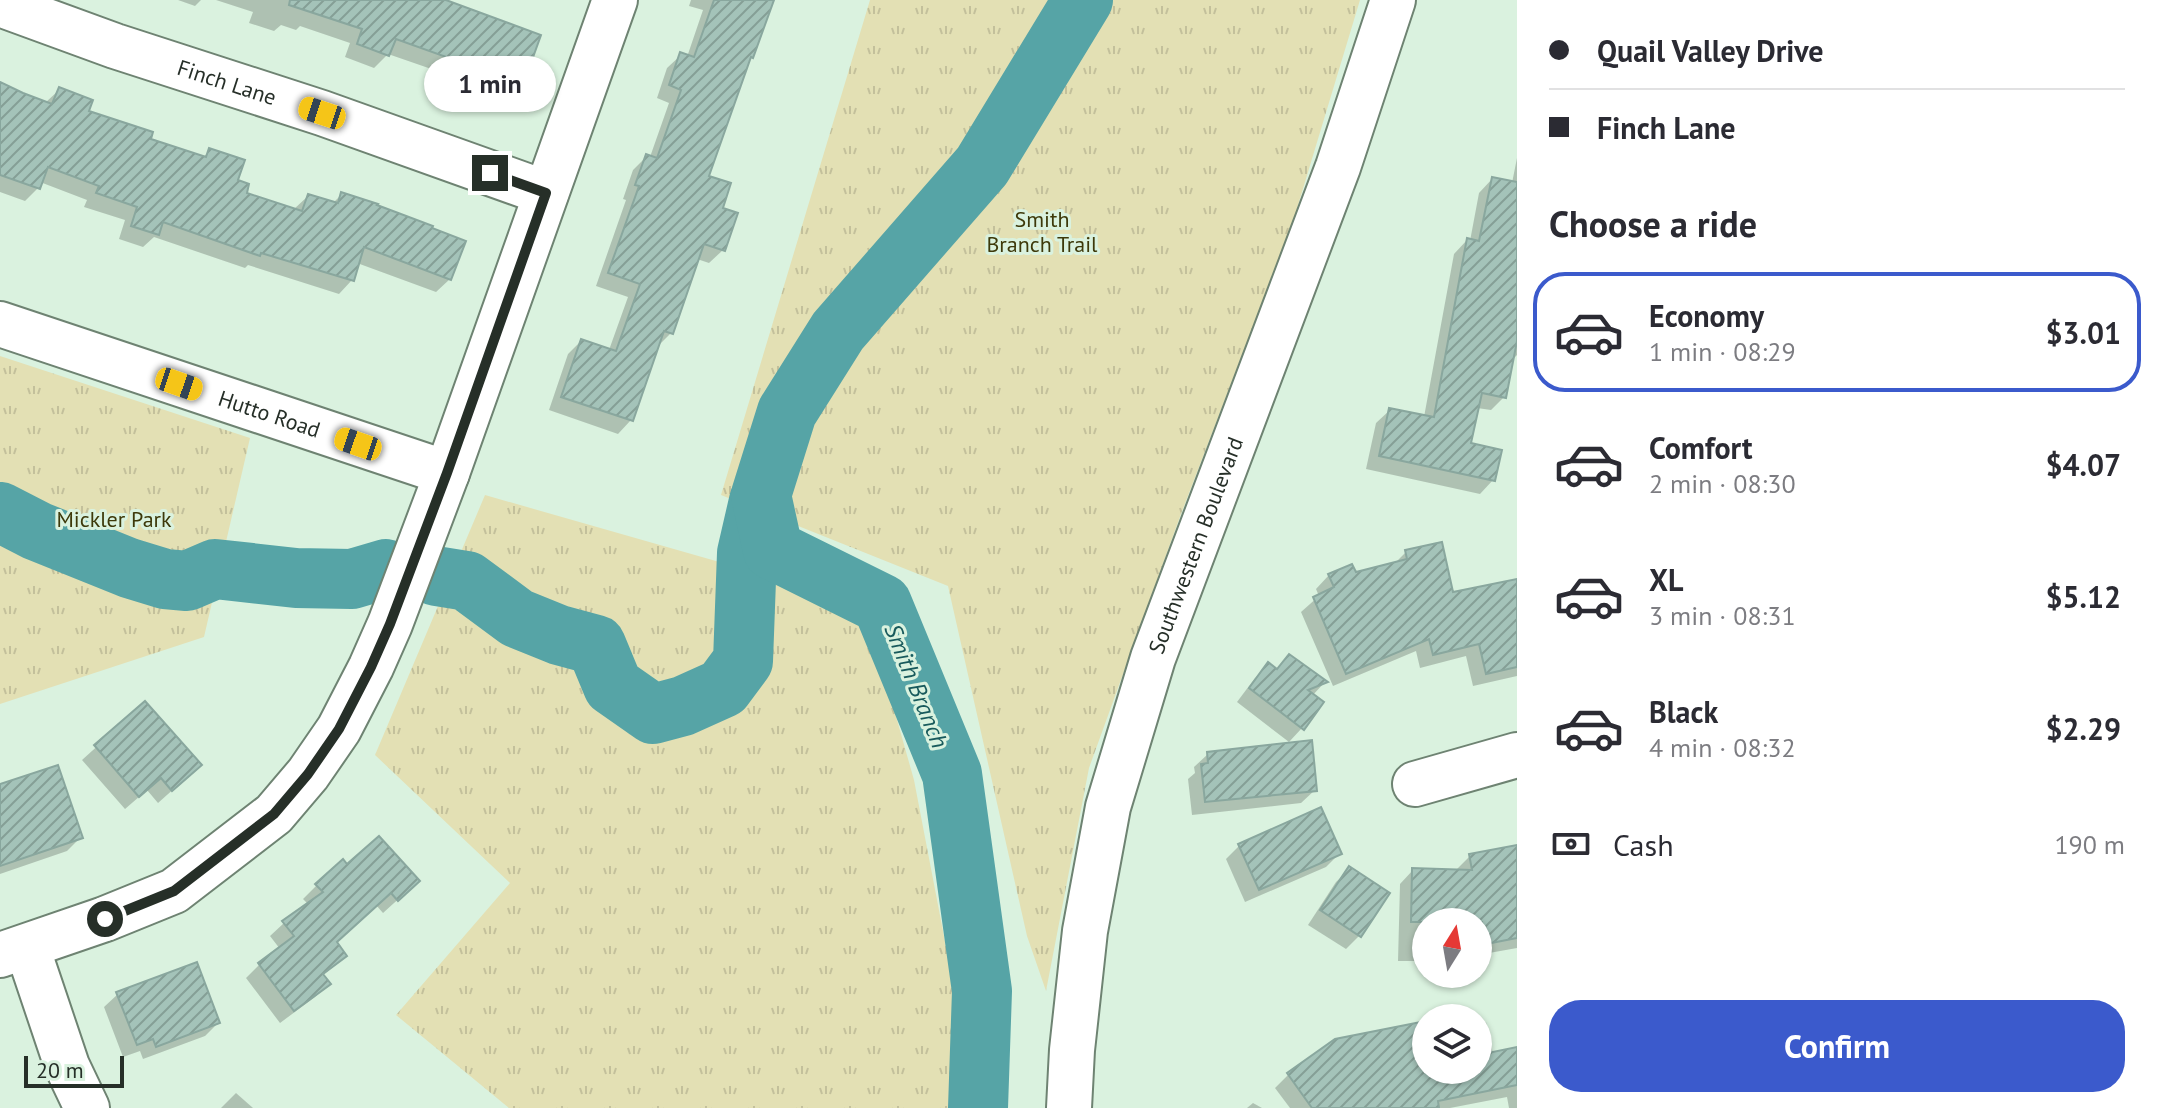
<!DOCTYPE html>
<meta charset="utf-8">
<style>
:root{--surface:#fff;--page:#f7f7f7;--text:#2b2b33;--muted:#7c7c81;--line:#e1e1e2;--accent:#3b5acc}
body{margin:0;font-family:"PT Sans",sans-serif;background:var(--page);color:var(--text);height:100vh;display:flex;flex-direction:column;font-size:30px;white-space:nowrap}
*{box-sizing:border-box;margin:0}
p{font-size:26px;color:var(--muted)}
.icon{flex:none;width:44px;height:44px;fill:none;stroke:currentColor;stroke-width:2;stroke-linecap:round;stroke-linejoin:round}
.map{position:relative;flex:1;overflow:hidden}
.sheet{display:flex;flex-direction:column;background:var(--surface);width:640px}
.sheet>*{flex:none}
.banner{display:grid;align-content:center;height:176px;padding:0 32px;background:var(--surface)}
.needle{width:52px;rotate:11deg}
.buttons{position:absolute;left:1412px;top:908px;display:grid;gap:16px}
.buttons a{display:grid;place-items:center;width:80px;height:80px;border-radius:50%;background:var(--surface);box-shadow:0 2px 6px #0004;font-size:40px}
.scale{position:absolute;left:24px;bottom:20px;width:100px;box-sizing:border-box;padding-left:8px;border:4px solid #262f28;border-top:0;font-size:22px;line-height:28px;white-space:nowrap;color:#262f28;-webkit-text-stroke:6px #daf2df;paint-order:stroke}
.end{position:absolute;width:36px;height:36px;margin:-18px;border:10px solid #262f28;background:#fff;box-shadow:0 0 0 4px #fff}
.from{border-radius:50%}
.bubble{position:absolute;height:56px;border-radius:28px;background:var(--surface);box-shadow:0 2px 6px #0004;font-size:26px;font-weight:600;line-height:56px;text-align:center}
.car{position:absolute;width:24px;height:48px;margin:-24px -12px;border-radius:10px;box-shadow:0 0 6px 2px #0007;background:linear-gradient(#f5c518 24%,#345 0 40%,#f5c518 0 76%,#345 0 86%,#f5c518 0)}
.banner b{display:flex;align-items:center;gap:28px;height:76px;font-size:30px}
.banner b+b{border-top:2px solid var(--line)}
.banner i{width:20px;height:20px;background:var(--text)}
ul{padding:0;list-style:none}
li{display:flex;align-items:center;gap:24px;height:120px;margin:0 16px 12px;padding:0 16px;border:4px solid transparent;border-radius:32px}
li div{flex:1}
li b{display:block;font-size:30px}
li em{font-style:normal;font-weight:600}
li.current{border-color:var(--accent)}
li>.icon{width:72px;height:72px;stroke-width:1.5}
h2{padding:0 32px;font-size:36px;line-height:96px}
.pay{display:flex;align-items:center;gap:20px;height:88px;padding:0 32px;font-size:30px}
.pay p{margin-inline-start:auto}
.action{display:flex;gap:16px;margin-top:auto;padding:16px 32px}
.action a{flex:1;height:92px;border-radius:32px;background:var(--accent);color:#fff;font-size:32px;font-weight:600;line-height:92px;text-align:center}
main{display:flex;flex:1;min-height:0}
.map>svg:first-child{display:block}
.park{fill:url(#park-tufts)}
.shadow{fill:#0003}
.lines{fill:none;stroke-linecap:round;stroke-linejoin:round}
.river{stroke:#56a4a6;stroke-width:60}
.building{fill:url(#building-hatch);stroke:#89a79e;stroke-width:2}
.minor-casing{stroke:#6e8372;stroke-width:48}
.minor{stroke:#fff;stroke-width:44}
.route{stroke:#262f28;stroke-width:10}
.labels{text-anchor:middle;stroke-width:6;stroke-linejoin:round;paint-order:stroke}
.street-label{font-size:22px;fill:#262f28;stroke:#daf2df}
.park-label{font-size:22px;fill:#3d390a;stroke:#daf2df}
.water-label{font-size:24px;font-style:italic;fill:#185a5c;stroke:#daf2df}
</style>
<main>
<div class="map">
<svg width="1517" height="1108" viewBox="0 0 1517 1108">
<defs>
<pattern id="park-tufts" width="24" height="20" patternUnits="userSpaceOnUse" patternTransform="scale(2)"><rect width="24" height="20" fill="#e3e0b4"/><path d="M3 7l-1-3M5 7V3M7 7l1-3M15 17l-1-3M17 17v-4M19 17l1-3" fill="none" stroke="#c3c09b"/></pattern>
<pattern id="building-hatch" width="6" height="6" patternUnits="userSpaceOnUse" patternTransform="scale(2)"><rect width="6" height="6" fill="#a4c3b9"/><path d="M-1 1l2-2M0 6l6-6M5 7l2-2" fill="none" stroke="#859f96"/></pattern>
</defs>
<rect width="100%" height="100%" fill="#daf2df"/>
<g class="park">
<polygon points="870,0 1360,0 1292,225 1181,514 1089,768 1046,991 1027,936 948,586 721,495"/>
<polygon points="0,356 250,438 204,637 0,704"/>
<polygon points="485,495 852,600 879,656 914,780 977,1108 509,1108 396,1015 510,883 375,755"/>
</g>
<g class="shadow">
<polygon points="178,0 201,0 195,6"/>
<polygon points="216,0 447,0 446,2 521,84 507,97 478,87 465,100 434,89 440,72 388,54 374,68 345,57 350,43 300,26 296,30 281,25 274,31 249,23 253,12"/>
<polygon points="691,0 771,0 752,56 747,61 707,177 720,209 723,250 709,263 697,259 671,333 657,347 631,420 618,434 549,410 568,354 581,341 609,350 628,297 596,286 626,200 623,199 633,170 647,156 650,157 669,103 657,98 667,68 681,55 687,57 703,10 689,6"/>
<polygon points="0,84 45,103 59,90 86,112 149,140 202,158 210,151 244,194 293,210 308,196 333,203 342,194 450,279 436,292 357,263 352,280 339,294 248,265 245,268 154,237 143,247 119,239 125,220 84,207 87,200 40,182 38,188 25,201 0,192"/>
<polygon points="1517,158 1517,355 1511,361 1504,397 1491,410 1477,408 1469,445 1493,480 1480,494 1366,469 1376,423 1390,410 1424,417 1454,254 1467,240 1470,241 1479,193 1492,179 1512,183"/>
<polygon points="1406,552 1452,595 1517,584 1517,676 1473,686 1466,656 1420,668 1416,651 1333,686 1301,612 1319,596 1316,589 1329,575 1354,575 1393,565"/>
<polygon points="1289,656 1325,682 1312,696 1302,728 1289,742 1237,702 1255,678 1269,665 1276,670"/>
<polygon points="144,704 186,778 158,803 147,790 125,809 82,760"/>
<polygon points="1208,754 1315,790 1301,803 1192,815 1188,779 1195,773 1194,767"/>
<polygon points="0,786 81,837 67,851 0,874"/>
<polygon points="1240,845 1339,854 1326,867 1245,902 1226,859"/>
<polygon points="1517,847 1517,948 1478,955 1478,922 1426,922 1426,961 1398,961 1400,884 1413,870 1457,871 1457,869 1470,856"/>
<polygon points="1350,869 1387,894 1359,936 1346,949 1308,925 1336,882"/>
<polygon points="317,885 404,894 383,913 376,905 335,942 345,956 322,976 328,984 315,997 280,1023 246,978 259,965 280,949 270,936 284,923 309,905 303,899"/>
<polygon points="118,994 218,1023 205,1036 143,1059 140,1051 123,1057 104,1007"/>
<polygon points="1486,1022 1493,1054 1517,1049 1517,1108 1509,1108 1507,1097 1450,1108 1290,1108 1275,1088 1289,1074 1426,1045 1426,1070 1478,1070 1478,1024"/>
<polygon points="236,1093 253,1108 221,1108"/>
<polygon points="1253,1103 1262,1108 1247,1108"/>
</g>
<g class="lines">
<g class="river">
<polyline points="0,512 37,531 129,568 165,579 187,581 215,569 296,578 352,579 386,569"/>
<polyline points="436,576 467,581 517,618 559,635 596,645 613,686 653,714 683,706 723,688 743,661 747,553 759,501"/>
<polyline points="978,1108 982,991 952,774 882,604 773,550 761,495 787,412 838,331 982,166 1083,0"/>
</g>
</g>
<g class="building">
<polygon points="290,0 446,0 541,35 523,85 485,71 480,87 446,75 452,59 396,39 389,56 357,44 362,29 289,5"/>
<polygon points="714,0 774,0 753,58 751,57 709,176 731,183 723,208 738,213 725,251 704,244 673,334 664,331 633,421 561,397 581,339 616,351 640,284 608,273 639,186 635,185 646,154 657,158 681,90 669,85 680,52 694,57"/>
<polygon points="0,82 23,93 52,104 59,87 93,100 89,111 153,132 151,139 206,157 209,148 245,160 238,180 249,184 247,193 302,211 308,194 338,203 341,192 378,204 377,205 433,226 432,228 466,241 451,280 364,247 354,281 261,253 260,256 163,222 159,235 131,226 137,207 96,193 99,186 48,167 40,189 0,175"/>
<polygon points="1492,177 1517,182 1517,341 1506,398 1482,393 1471,443 1502,450 1495,481 1379,456 1389,408 1434,417 1467,238 1479,241"/>
<polygon points="1442,542 1453,592 1517,579 1517,667 1486,674 1479,644 1433,655 1429,639 1346,674 1313,597 1334,587 1328,574 1352,564 1356,572 1407,559 1405,550"/>
<polygon points="1289,654 1328,682 1308,690 1324,702 1304,730 1249,688 1268,662 1277,669"/>
<polygon points="145,701 202,765 172,791 161,778 139,797 94,745"/>
<polygon points="1312,740 1317,791 1205,802 1201,764 1208,763 1207,752"/>
<polygon points="58,765 83,838 0,866 0,784"/>
<polygon points="1321,807 1342,854 1259,890 1238,844"/>
<polygon points="379,836 420,881 398,901 391,893 337,942 347,956 323,974 331,984 294,1011 258,963 294,936 282,921 323,892 315,884 343,859 347,864"/>
<polygon points="1517,845 1517,938 1486,944 1482,922 1411,922 1412,868 1472,870 1469,854"/>
<polygon points="1349,866 1390,893 1361,937 1320,910"/>
<polygon points="197,962 220,1023 156,1047 153,1039 137,1045 116,992"/>
<polygon points="1426,1021 1426,1070 1478,1070 1478,1055 1517,1047 1517,1085 1438,1101 1439,1108 1312,1108 1287,1073 1335,1039"/>
</g>
<g class="lines">
<g class="minor-casing">
<g id="minor">
<path id="s1" d="M0,4L115,46L322,113L546,193"/>
<path id="s2" d="M0,324L447,473"/>
<polyline points="1415,784 1517,755"/>
<polyline points="27,947 67,1066 87,1108"/>
<polyline points="0,955 105,919 174,891 274,814 308,774 339,729 371,667 390,624 447,473 615,0"/>
<path id="s3" d="M1069,1108L1072,1050L1085,931L1108,807L1153,658L1338,167L1393,0"/>
</g>
</g>
<use href="#minor" class="minor"/>
</g>
<g class="lines">
<polyline class="route" points="105,919 174,891 274,814 308,774 339,729 371,667 390,624 447,473 546,193 490,173"/>
</g>
<g class="labels">
<g class="street-label">
<text dy="8" stroke="none"><textPath href="#s1" startOffset="240">Finch Lane</textPath></text>
<text dy="8" stroke="none"><textPath href="#s2" startOffset="284">Hutto Road</textPath></text>
<text dy="8" stroke="none"><textPath href="#s3" startOffset="580">Southwestern Boulevard</textPath></text>
</g>
<g class="park-label">
<text x="1042" y="227">Smith<tspan x="1042" dy="25">Branch Trail</tspan></text>
<text x="114" y="527">Mickler Park</text>
</g>
<g class="water-label">
<text transform="translate(916 686) rotate(68)" y="8">Smith Branch</text>
</g>
</g>
</svg>
<div class="buttons">
<a><svg class="needle" viewBox="-14 -14 28 28"><path d="M0-13l5 13h-10z" fill="#e53935"/><path d="M0 13l5-13h-10z" fill="#7c7c81"/></svg></a>
<a><svg class="icon" aria-label="layers" viewBox="0 0 24 24"><path d="M12 4l9 5-9 5-9-5zM3 14l9 5 9-5"/></svg></a>
</div>
<div class="scale">20 m</div>
<i class="end from" style="left:105px;top:919px"></i>
<i class="end" style="left:490px;top:173px"></i>
<div class="bubble" style="left:424px;top:56px;width:132px">1 min</div>
<i class="car" style="left:322px;top:113px;rotate:288deg"></i>
<i class="car" style="left:179px;top:384px;rotate:109deg"></i>
<i class="car" style="left:358px;top:444px;rotate:289deg"></i>
</div>
<section class="sheet">
<div class="banner">
<b><i class="from"></i>Quail Valley Drive</b>
<b><i></i>Finch Lane</b>
</div>
<h2>Choose a ride</h2>
<ul>
<li class="current"><svg class="icon" aria-label="car" viewBox="0 0 24 24"><path d="M5 17H2v-5l4-1 3-4h7l3 4 3 1v5h-3M9 17h6M6 11h13"/><circle cx="7" cy="17" r="2"/><circle cx="17" cy="17" r="2"/></svg><div><b>Economy</b><p>1 min · 08:29</p></div><em>$3.01</em></li>
<li><svg class="icon" aria-label="car" viewBox="0 0 24 24"><path d="M5 17H2v-5l4-1 3-4h7l3 4 3 1v5h-3M9 17h6M6 11h13"/><circle cx="7" cy="17" r="2"/><circle cx="17" cy="17" r="2"/></svg><div><b>Comfort</b><p>2 min · 08:30</p></div><em>$4.07</em></li>
<li><svg class="icon" aria-label="car" viewBox="0 0 24 24"><path d="M5 17H2v-5l4-1 3-4h7l3 4 3 1v5h-3M9 17h6M6 11h13"/><circle cx="7" cy="17" r="2"/><circle cx="17" cy="17" r="2"/></svg><div><b>XL</b><p>3 min · 08:31</p></div><em>$5.12</em></li>
<li><svg class="icon" aria-label="car" viewBox="0 0 24 24"><path d="M5 17H2v-5l4-1 3-4h7l3 4 3 1v5h-3M9 17h6M6 11h13"/><circle cx="7" cy="17" r="2"/><circle cx="17" cy="17" r="2"/></svg><div><b>Black</b><p>4 min · 08:32</p></div><em>$2.29</em></li>
</ul>
<div class="pay"><svg class="icon" aria-label="cash" viewBox="0 0 24 24"><path d="M3 7h18v10H3z"/><circle cx="12" cy="12" r="2"/></svg>Cash<p>190 m</p></div>
<div class="action"><a>Confirm</a></div>
</section>
</main>
